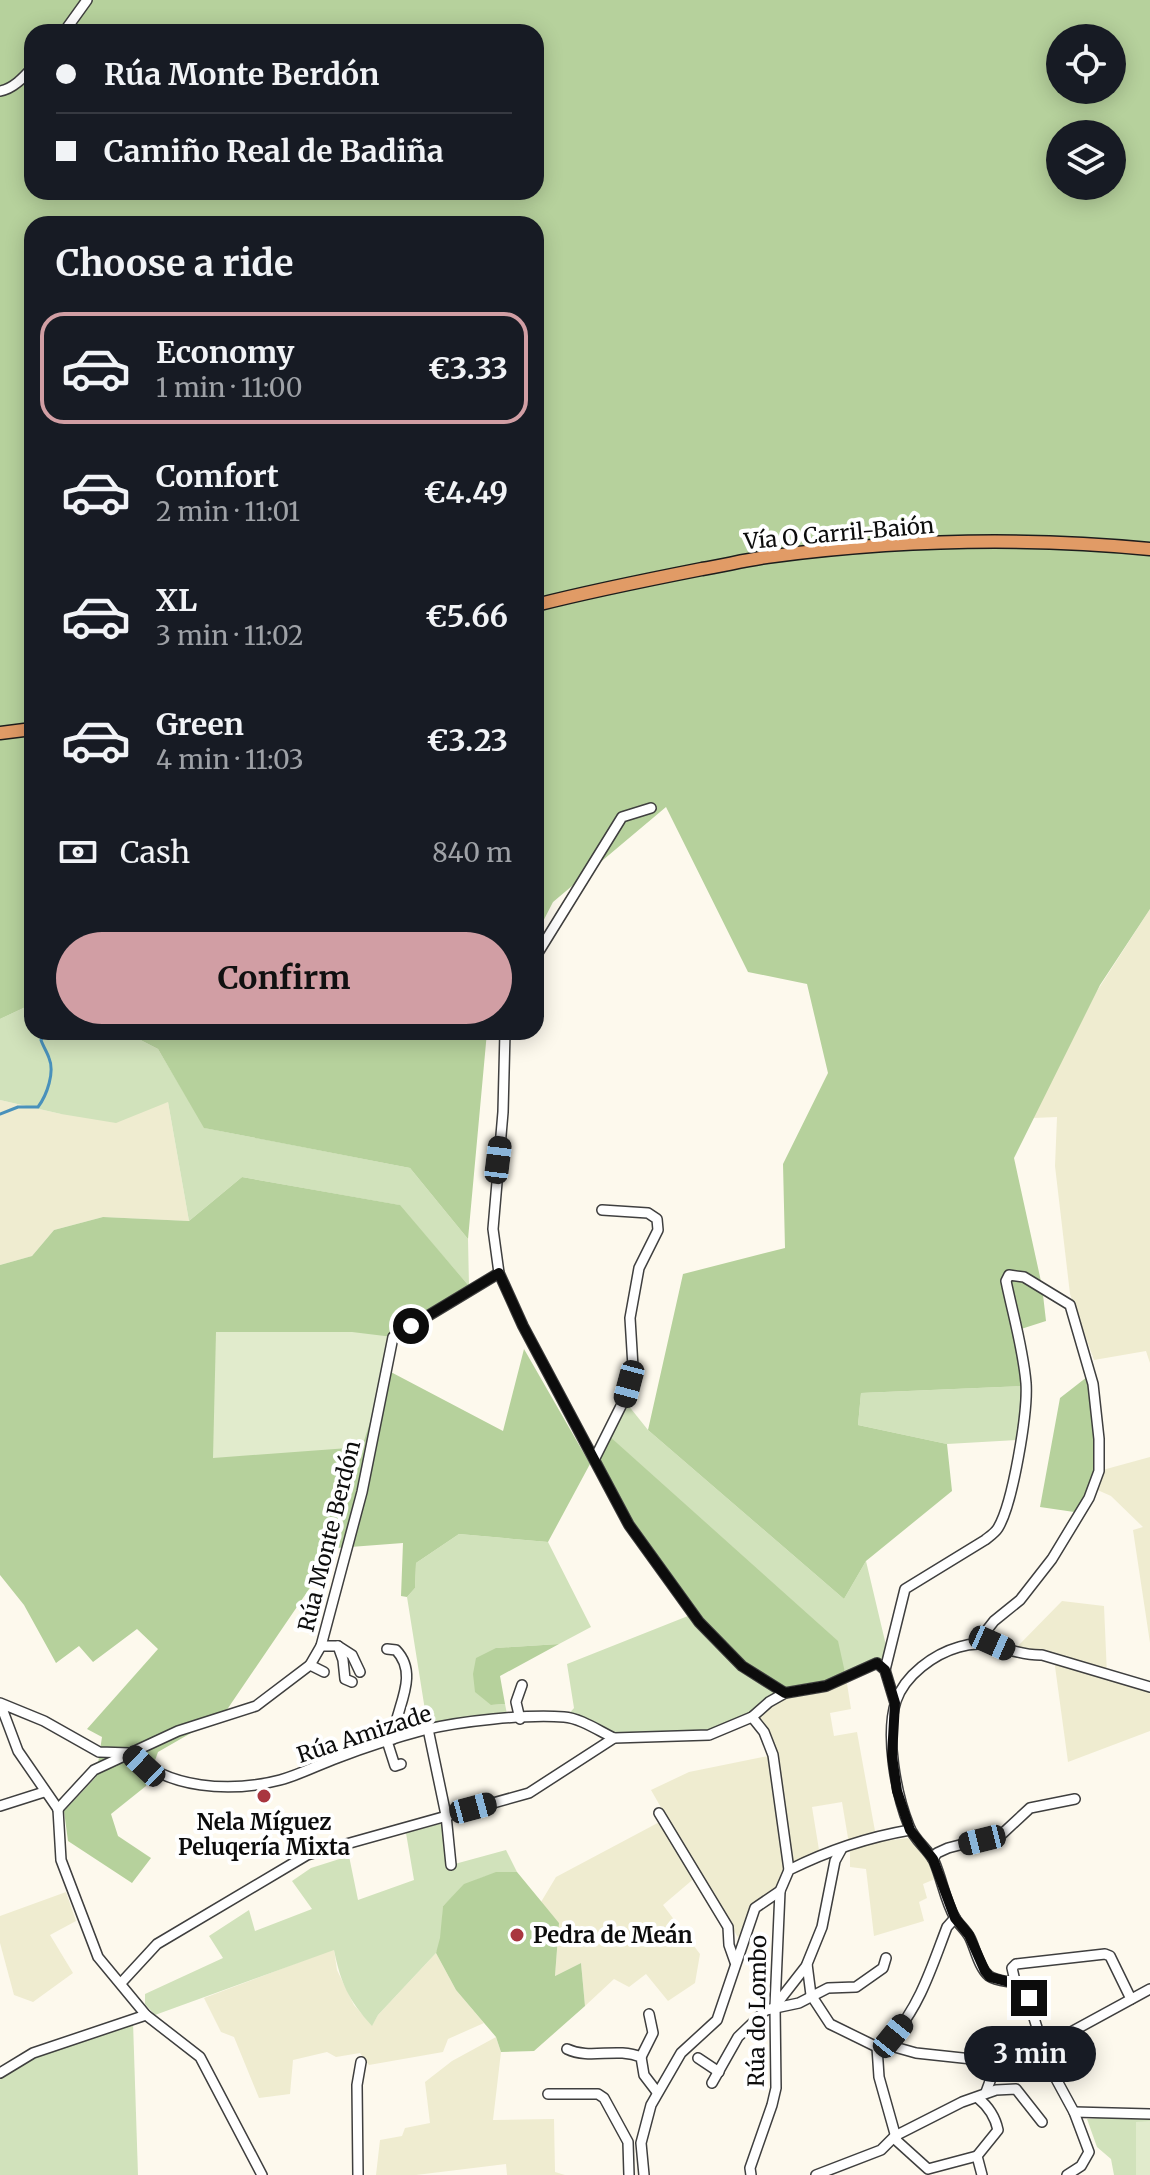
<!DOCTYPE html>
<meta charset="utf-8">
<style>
:root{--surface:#171b24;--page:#20242c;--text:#f1f3f6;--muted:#9ea1a6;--line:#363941;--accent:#d19ea4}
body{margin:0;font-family:Merriweather,serif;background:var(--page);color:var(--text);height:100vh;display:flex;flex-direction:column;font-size:30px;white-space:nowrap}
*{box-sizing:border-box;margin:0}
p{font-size:26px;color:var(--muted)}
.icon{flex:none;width:44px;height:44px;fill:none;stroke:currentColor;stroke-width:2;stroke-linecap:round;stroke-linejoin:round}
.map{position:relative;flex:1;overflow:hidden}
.panel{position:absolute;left:24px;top:216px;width:520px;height:824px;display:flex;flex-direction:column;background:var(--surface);border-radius:24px;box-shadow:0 4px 20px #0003}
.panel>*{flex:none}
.guide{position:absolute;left:24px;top:24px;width:520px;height:176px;border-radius:24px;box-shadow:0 4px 20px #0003;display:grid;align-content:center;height:176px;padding:0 32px;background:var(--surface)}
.buttons{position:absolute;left:1046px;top:24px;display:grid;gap:16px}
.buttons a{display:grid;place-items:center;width:80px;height:80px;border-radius:50%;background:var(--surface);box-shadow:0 4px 20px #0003;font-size:40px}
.end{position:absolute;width:36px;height:36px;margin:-18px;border:10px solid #0c0c0c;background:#fff;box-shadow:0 0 0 4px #fff}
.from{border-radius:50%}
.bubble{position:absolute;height:56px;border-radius:28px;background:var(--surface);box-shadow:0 4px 20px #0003;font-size:26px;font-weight:700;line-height:56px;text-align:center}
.car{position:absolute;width:24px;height:48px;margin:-24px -12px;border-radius:10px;box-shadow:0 0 6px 2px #0007;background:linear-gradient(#222 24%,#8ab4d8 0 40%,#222 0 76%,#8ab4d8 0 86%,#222 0)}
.guide b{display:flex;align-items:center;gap:28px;height:76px;font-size:30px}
.guide b+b{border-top:2px solid var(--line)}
.guide i{width:20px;height:20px;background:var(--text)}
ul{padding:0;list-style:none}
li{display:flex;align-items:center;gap:24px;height:112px;margin:0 16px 12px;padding:0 16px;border:4px solid transparent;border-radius:24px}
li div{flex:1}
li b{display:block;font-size:30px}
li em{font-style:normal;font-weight:700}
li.current{border-color:var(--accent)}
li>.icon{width:72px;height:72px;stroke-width:1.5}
h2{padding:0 32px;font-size:36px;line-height:96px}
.pay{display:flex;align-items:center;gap:20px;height:88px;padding:0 32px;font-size:30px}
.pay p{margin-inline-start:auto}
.action{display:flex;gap:16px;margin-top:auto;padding:16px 32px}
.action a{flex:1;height:92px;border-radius:48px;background:var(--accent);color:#111;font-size:32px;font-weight:700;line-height:92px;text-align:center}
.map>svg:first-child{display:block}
.farmland{fill:#efecd0}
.green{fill:#d1e2bb}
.forest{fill:#b6d19c;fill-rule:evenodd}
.pitch{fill:#e1ebcc}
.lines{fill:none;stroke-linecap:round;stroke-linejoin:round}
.stream{stroke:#4991bb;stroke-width:3}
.minor-casing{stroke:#3f3f3f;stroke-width:12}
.highway-casing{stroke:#1d1d1d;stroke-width:15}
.minor{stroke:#fff;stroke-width:9}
.highway{stroke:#e19b66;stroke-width:12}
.route{stroke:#0c0c0c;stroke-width:10}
.poi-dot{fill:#a9363f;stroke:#fff;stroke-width:3}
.labels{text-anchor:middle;stroke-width:8;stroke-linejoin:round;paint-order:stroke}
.street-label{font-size:22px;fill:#0c0c0c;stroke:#fff}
.poi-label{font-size:22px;font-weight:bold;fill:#0c0c0c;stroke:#fff}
</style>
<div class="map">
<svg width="1150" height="2175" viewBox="0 0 1150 2175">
<rect width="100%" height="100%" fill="#fdf9ed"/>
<g class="farmland">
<polygon points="1150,909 1150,1363 1146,1351 1094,1360 1070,1294 1055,1166 1057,1117 1033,1118 1097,991"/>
<polygon points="0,1100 61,1114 168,1102 189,1221 103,1217 54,1230 32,1256 0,1265"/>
<polygon points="1150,1457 1150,1643 1133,1530 1143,1527 1111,1496 1093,1488 1099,1471"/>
<polygon points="1062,1601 1104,1606 1107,1675 1150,1687 1150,1731 1068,1762 1054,1659 1017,1647"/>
<polygon points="846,1677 851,1709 830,1713 834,1736 857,1732 877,1842 908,1838 928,1861 935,1879 923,1884 927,1898 919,1902 924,1921 874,1936 866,1869 850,1867 850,1850 842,1802 812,1807 820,1856 789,1870 780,1891 755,1908 742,1943 697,1876 663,1905 700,1954 695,1983 668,2001 646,1974 629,1987 614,1979 585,2006 581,1963 555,1976 559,1923 541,1902 556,1877 667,1818 651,1790 689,1772 773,1755 752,1717 769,1702"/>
<polygon points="66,1892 76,1921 50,1935 73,1973 33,2002 14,1995 0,1943 0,1916"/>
<polygon points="334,1949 337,1970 354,2005 372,2025 378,2015 436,1953 456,1990 484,2023 448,2039 443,2052 369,2065 360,2053 336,2057 327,2052 293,2060 290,2094 259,2098 234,2037 221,2032 204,1998"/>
<polygon points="496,2037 501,2052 493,2120 554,2119 555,2172 565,2175 507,2175 506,2164 416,2175 376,2175 380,2140 402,2136 405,2128 430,2123 425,2082 452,2061"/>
</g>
<g class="green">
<polygon points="32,1004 32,1032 125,1032 158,1049 205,1128 410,1168 468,1239 469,1286 399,1205 242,1177 189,1221 168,1102 116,1123 61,1114 0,1100 0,1019"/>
<polygon points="1026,1386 1017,1440 947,1444 858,1425 861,1393"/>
<polygon points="624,1400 648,1430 844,1599 866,1561 889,1658 846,1677 608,1435"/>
<polygon points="459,1534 548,1542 591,1627 559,1644 496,1648 491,1705 505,1704 508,1719 428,1729 407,1597 415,1588 416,1563"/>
<polygon points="693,1614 785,1693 752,1717 709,1735 614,1738 566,1717 574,1708 567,1664"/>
<path d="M443,1823L451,1865L506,1850L517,1872C483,1872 467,1882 443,1906L442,1940L436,1953L378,2015L372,2026C348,1999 341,1984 334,1950L155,2015L145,2004V1994L223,1958L209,1936L249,1910L255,1931L312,1909L292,1881L311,1868L349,1856L358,1900L414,1880L406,1833Z"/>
<polygon points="133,2022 138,2175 0,2175 0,2073 33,2053"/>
<polygon points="1122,2116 1150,2119 1150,2175 1114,2175 1111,2159 1097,2147 1087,2119"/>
</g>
<g class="forest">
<path d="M0,0H1150V909L1100,985L1014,1158L1042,1286L1046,1321L1018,1330L1026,1386L861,1393L858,1425L947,1444L952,1491L866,1561L844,1599L648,1430L683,1274L785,1248L783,1164L828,1073L807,984L748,972L666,807L553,902L536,935V224H32V1004L0,1019ZM32,32H536V192H32ZM1060,38H1112V90H1060ZM1060,134H1112V186H1060Z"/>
<polygon points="125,1032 487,1032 468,1239 410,1168 204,1128 158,1049"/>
<polygon points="242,1177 400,1205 469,1286 393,1337 387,1370 503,1431 524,1349 590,1464 548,1542 459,1534 416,1563 415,1588 407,1597 401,1596 403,1543 337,1548 224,1714 158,1752 146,1786 111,1814 118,1836 151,1858 132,1883 68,1841 64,1811 96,1777 102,1737 87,1729 158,1649 137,1629 93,1662 79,1646 56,1663 24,1605 0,1575 0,1265 32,1256 54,1230 103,1217 189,1221"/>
<path d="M1087,1377C1103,1394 1100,1467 1092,1490C1089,1497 1084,1505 1081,1513L1040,1507L1060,1398Z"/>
<polygon points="608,1435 838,1641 846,1677 785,1693 742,1666 693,1613 629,1525 595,1458"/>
<polygon points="559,1644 500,1676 505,1704 491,1705 475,1692 473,1674 476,1658 496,1648"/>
<polygon points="496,1872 517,1872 559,1923 555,1976 581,1963 585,2006 534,2051 501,2052 496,2037 456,1990 436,1953 440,1938 443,1906 464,1884"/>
</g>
<g class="pitch">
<polygon points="216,1332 352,1332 393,1337 387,1370 362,1447 213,1458"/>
<polygon points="1150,2121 1150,2175 1136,2175 1136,2122"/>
</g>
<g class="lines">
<path class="stream" d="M0,1114L18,1107H38C47,1095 55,1072 49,1058C47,1052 43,1046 41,1040L45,1032"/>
<g class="minor-casing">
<g id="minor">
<polyline points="64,32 87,0"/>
<path d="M0,91C13,89 24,77 32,68"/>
<polyline points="536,956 622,817 651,808"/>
<polyline points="505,1032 503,1112 493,1229 499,1273 523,1326 629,1525 699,1622 742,1666 785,1693"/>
<polyline points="595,1458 624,1400 633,1367 630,1318 639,1268 658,1230 657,1219 648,1213 602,1210"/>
<polyline points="321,1646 338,1646 343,1660 345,1679 352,1682"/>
<polyline points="338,1646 352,1655 360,1672"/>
<path d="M387,1649L396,1650C421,1676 394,1710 393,1739"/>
<polyline points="310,1665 324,1672"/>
<path d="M885,1670L905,1589L985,1540C990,1536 995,1533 998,1528C1013,1503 1028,1412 1026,1383C1023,1348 1013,1315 1006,1281L1009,1275L1024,1277L1070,1305L1093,1384L1099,1439V1471L1089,1498L1052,1559L1020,1600L994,1621L976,1644"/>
<polyline points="752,1717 764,1732 773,1755 789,1870"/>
<polyline points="520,1719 516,1702 522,1685"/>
<polyline points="428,1729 446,1815 451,1865"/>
<polyline points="387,1741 395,1766 401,1764"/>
<path d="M130,1753C168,1789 230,1793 280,1780C299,1775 318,1765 337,1758C366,1747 394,1738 424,1730C460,1721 527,1714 564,1717C580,1718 599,1731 614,1738"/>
<polyline points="0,1806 44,1792"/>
<polyline points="58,1809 94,1770 178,1731 256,1706 310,1665 321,1646 362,1492 393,1337 499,1273"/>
<polyline points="58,1809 61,1860 98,1957 146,2015 200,2057 262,2175"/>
<polyline points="58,1809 18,1751 0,1703 44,1721 99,1752 130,1753"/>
<polyline points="659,1813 728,1927 729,1945 735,1962"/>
<polyline points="841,1850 835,1861 822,1927 807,1964 811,1995 830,2024 877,2047"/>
<polyline points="933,1859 937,1853 948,1848 1002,1834 1030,1808 1075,1799"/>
<polyline points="1015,1981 1012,1968 1016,1964 1105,1954 1110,1956 1131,1999"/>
<polyline points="121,1983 157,1944 307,1855 529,1793 614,1738 709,1735 752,1717 769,1702 785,1693 826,1686 877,1663 885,1670 895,1703"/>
<polyline points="775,2006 807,1965"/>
<polyline points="884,2044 916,2053 981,2060 989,2065 993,2073 986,2092"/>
<polyline points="877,2047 879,2077 897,2141 928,2169 977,2156"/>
<path d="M877,2047C882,2043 887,2042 892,2037C920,2006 932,1966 947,1927L955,1918"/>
<path d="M567,2049C590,2060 616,2047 641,2057L644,2075L657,2092"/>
<polyline points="1047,2051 1060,2038 1150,1989"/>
<polyline points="641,2057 653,2033 649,2014"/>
<polyline points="698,2058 719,2072"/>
<polyline points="0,2073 33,2053 146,2015"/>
<polyline points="993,2073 1049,2066"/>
<polyline points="712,2083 738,2037 766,2010 799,2003 828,1988 856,1987 883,1968 886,1958"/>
<polyline points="548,2094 598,2094 604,2098 628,2142 629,2175"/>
<path d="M978,2098C989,2107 995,2116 998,2130L977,2156L982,2175"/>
<polyline points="1074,2112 1150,2114"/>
<polyline points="358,2175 357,2085 361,2062"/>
<path d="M644,2175L641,2143L651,2105L681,2053L717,2020L755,1908L780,1891L789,1870C827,1851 869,1837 910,1830"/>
<polyline points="751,2175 750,2168 772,2105 776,2088 775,2006 780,1891"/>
<polyline points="816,2175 881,2150 895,2136 962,2102 996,2090 1016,2089 1042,2122"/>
<path d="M1067,2175L1081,2166L1089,2152L1074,2112L1049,2066L1024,1986C1013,1981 998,1982 989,1976C979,1968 975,1948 970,1938C966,1930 959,1925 955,1918C945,1901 942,1879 934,1861C927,1848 914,1840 909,1826C896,1794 885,1735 896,1701C905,1675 934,1654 959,1647C991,1637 1011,1656 1042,1655L1150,1687"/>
</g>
</g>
<g class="highway-casing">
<g id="highway">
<path d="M536,605C591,591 646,580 702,569C726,565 750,559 774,556C898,540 1026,537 1150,549"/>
<polyline points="0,733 32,729"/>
</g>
</g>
<use href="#minor" class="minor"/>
<use href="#highway" class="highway"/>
</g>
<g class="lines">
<polyline class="route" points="411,1326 499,1273 523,1326 629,1525 699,1622 742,1666 785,1693 826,1686 877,1663 885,1670 895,1703 892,1756 897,1791 910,1830 933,1859 955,1918 969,1935 985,1971 990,1977 1024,1986 1029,1998"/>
</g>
<g class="poi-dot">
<circle cx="264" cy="1796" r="8"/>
<circle cx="517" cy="1935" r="8"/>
</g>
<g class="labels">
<g class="street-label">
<text transform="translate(839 533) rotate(-5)" y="8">Vía O Carril-Baión</text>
<text transform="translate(329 1536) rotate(-76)" y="8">Rúa Monte Berdón</text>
<text transform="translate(364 1734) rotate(-18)" y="8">Rúa Amizade</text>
<text transform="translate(757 2011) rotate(-89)" y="8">Rúa do Lombo</text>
</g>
<g class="poi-label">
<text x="264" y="1830">Nela Míguez<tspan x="264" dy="25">Peluqería Mixta</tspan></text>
<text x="533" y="1943" text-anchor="start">Pedra de Meán</text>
</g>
</g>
</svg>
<div class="buttons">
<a><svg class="icon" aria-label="locate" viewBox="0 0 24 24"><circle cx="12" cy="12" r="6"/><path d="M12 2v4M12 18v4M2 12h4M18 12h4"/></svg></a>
<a><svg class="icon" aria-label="layers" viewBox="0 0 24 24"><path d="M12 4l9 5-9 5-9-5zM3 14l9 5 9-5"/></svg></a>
</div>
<i class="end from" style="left:411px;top:1326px"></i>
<i class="end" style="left:1029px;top:1998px"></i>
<div class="bubble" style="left:964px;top:2026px;width:132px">3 min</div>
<i class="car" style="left:498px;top:1160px;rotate:7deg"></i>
<i class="car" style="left:629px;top:1384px;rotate:195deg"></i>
<i class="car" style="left:992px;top:1643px;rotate:114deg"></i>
<i class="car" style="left:144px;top:1766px;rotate:313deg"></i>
<i class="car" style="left:473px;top:1808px;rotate:75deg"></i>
<i class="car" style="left:982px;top:1840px;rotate:256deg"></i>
<i class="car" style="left:893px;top:2036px;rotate:39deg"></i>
<div class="guide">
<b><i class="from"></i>Rúa Monte Berdón</b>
<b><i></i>Camiño Real de Badiña</b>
</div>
<section class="panel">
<h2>Choose a ride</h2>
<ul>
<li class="current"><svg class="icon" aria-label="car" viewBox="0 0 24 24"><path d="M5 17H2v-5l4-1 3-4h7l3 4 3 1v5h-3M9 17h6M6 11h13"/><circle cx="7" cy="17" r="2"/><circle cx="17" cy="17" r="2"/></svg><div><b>Economy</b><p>1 min · 11:00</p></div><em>€3.33</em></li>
<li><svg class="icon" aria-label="car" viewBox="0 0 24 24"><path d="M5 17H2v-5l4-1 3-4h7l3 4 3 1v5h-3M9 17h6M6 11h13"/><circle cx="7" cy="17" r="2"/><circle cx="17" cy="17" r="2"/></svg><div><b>Comfort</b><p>2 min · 11:01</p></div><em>€4.49</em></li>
<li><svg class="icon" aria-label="car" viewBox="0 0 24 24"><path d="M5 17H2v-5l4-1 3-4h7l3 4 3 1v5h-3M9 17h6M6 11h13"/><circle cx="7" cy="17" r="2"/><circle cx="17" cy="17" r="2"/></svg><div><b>XL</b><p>3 min · 11:02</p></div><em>€5.66</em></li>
<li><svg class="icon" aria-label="car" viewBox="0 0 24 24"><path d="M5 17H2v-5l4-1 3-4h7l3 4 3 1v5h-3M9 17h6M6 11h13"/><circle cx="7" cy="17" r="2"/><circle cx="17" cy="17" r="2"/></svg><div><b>Green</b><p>4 min · 11:03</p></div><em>€3.23</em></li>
</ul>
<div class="pay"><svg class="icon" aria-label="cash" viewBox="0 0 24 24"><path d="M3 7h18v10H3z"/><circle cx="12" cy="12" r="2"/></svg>Cash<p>840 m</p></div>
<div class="action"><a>Confirm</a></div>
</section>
</div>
